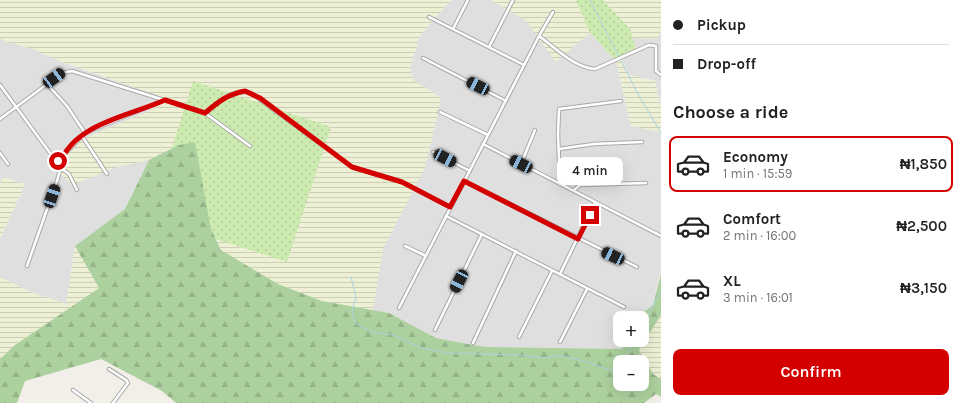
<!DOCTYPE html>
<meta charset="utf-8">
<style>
:root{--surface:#fff;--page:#f6f6f6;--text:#222;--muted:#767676;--line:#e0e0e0;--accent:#d40000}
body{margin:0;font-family:Karla,sans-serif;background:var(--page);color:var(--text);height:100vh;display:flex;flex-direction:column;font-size:15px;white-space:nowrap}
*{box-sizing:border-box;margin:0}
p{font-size:13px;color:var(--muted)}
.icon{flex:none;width:22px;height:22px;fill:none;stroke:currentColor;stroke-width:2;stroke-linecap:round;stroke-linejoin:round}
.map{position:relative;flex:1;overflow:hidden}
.panel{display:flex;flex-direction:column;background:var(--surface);width:300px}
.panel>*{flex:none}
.hud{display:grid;align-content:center;height:88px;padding:0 12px;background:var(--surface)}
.controls{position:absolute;left:613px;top:311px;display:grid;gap:8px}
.controls a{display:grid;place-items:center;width:36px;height:36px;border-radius:8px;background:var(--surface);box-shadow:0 4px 16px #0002;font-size:20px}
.end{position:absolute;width:18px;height:18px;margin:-9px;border:5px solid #d40000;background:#fff;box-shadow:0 0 0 2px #fff}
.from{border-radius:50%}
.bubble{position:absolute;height:28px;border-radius:8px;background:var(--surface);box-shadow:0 4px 16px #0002;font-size:13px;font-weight:600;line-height:28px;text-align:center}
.car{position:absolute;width:12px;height:24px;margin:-12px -6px;border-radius:5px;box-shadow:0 0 3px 1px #0007;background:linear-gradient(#222 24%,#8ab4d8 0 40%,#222 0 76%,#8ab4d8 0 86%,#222 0)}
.hud b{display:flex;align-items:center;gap:14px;height:38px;font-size:15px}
.hud b+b{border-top:1px solid var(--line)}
.hud i{width:10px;height:10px;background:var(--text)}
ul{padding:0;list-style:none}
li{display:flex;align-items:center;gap:12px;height:56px;margin:0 8px 6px;padding:0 4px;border:2px solid transparent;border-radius:8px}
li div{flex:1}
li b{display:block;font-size:15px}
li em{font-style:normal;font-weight:600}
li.current{border-color:var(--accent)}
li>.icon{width:36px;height:36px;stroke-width:1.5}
h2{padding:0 12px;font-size:18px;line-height:48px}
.primary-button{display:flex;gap:8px;margin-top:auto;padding:8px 12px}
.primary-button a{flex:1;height:46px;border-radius:8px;background:var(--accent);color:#fff;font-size:16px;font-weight:600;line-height:46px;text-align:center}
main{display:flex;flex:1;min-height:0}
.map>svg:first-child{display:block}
.residential{fill:#e0dfdf}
.farmland{fill:url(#farmland-rules)}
.grass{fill:url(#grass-dots)}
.forest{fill:url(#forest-firs);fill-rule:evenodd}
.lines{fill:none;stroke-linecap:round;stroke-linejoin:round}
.stream{stroke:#aad3df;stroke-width:1}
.street-casing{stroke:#a9a9a9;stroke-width:4.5}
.street{stroke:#fff;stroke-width:2.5}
.route{stroke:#d40000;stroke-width:5}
</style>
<main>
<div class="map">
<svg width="661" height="403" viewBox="0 0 661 403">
<defs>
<pattern id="farmland-rules" width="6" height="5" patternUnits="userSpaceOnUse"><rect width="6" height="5" fill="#eef0d5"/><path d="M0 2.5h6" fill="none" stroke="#ccceb7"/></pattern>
<pattern id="grass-dots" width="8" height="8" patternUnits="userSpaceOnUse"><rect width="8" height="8" fill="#cdebb0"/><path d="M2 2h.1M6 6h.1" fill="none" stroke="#b0c997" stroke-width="1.8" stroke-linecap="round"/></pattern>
<pattern id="forest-firs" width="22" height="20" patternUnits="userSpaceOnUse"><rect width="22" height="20" fill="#add19e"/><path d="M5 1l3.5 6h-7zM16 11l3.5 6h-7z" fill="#95b388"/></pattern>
</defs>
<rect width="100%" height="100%" fill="#f2efe9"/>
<g class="residential">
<polygon points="0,0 576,0 590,33 616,61 631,126 661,132 661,270 653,305 636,318 620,318 620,340 626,340 622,349 485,347 436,338 389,313 322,301 149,160 125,209 75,246 66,304 28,291 0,277 0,239 25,184 3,177 0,184"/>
<polygon points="661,30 661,108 655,81 629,75 621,58 636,49 633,38 657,39"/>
</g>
<g class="farmland">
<polygon points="0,0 451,0 420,36 410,69 414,81 435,93 441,100 425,168 383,249 373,311 322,301 278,284 221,250 179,145 149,160 117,167 73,185 59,173 66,154 85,138 156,108 159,96 59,61 33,49 7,42 0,38"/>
<polygon points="491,0 576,0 590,33 556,62 525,20"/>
<polygon points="603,0 661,0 661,30 657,39 633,38 630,29"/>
<polygon points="621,58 629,75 655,81 661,108 661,132 631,126 616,61"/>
<polygon points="3,177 25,184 0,239 0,184"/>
<polygon points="75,246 99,288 15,345 0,359 0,277 28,291 66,304"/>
<polygon points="661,315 661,379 653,374 639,350"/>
</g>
<g class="grass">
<polygon points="576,0 603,0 630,29 636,49 616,61 590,33"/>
<polygon points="193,81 331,127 287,262 150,218"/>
</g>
<path class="forest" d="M195,142L211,229L221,250L278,284L322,301L389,313L436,338L485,347L622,349L626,340H642V318H636L653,305L661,274V315L639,350L653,374L661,379V397L656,394L644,403H176L162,391L101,359L25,381L17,403H0V359L15,345L99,288L75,246L125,209L149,160L179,145ZM620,362H642V384H620Z"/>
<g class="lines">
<g class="stream">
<polyline points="590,0 638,94 661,133"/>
<polyline points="351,277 356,297 352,311 355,323 372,332 393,335 422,348 447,353 521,355 541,358 561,356 584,361 610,370 618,369 620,366"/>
<polyline points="642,327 661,290"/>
<polyline points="622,362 635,340"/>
</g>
<g class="street-casing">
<g id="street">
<polyline points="429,17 524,65"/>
<polyline points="453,29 468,0"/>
<polyline points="539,36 553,12"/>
<polyline points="489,47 513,0"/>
<polyline points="423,58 506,101"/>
<polyline points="0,85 53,157 61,163"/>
<polyline points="440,112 488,135"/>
<path d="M205,113C218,102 233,88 251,93L352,167L402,182L450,207"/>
<polyline points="0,119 62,73 72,71 205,113 250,146"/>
<polyline points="85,133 164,100"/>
<polyline points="82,136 107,174"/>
<polyline points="483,144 661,236"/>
<polyline points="559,149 594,144 642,142"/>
<polyline points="433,152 470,171"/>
<polyline points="0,153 8,164"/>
<polyline points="521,164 535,130"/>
<polyline points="61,168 69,174 77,190"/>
<polyline points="464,181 637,267"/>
<polyline points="560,184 558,134 559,109 621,101"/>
<polyline points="574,190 580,185 646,183"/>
<polyline points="446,216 624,307"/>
<polyline points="405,246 426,256"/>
<polyline points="27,266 57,181 64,155 85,133 67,106 47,84"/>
<polyline points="560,274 595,202"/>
<path d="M399,308L539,36C556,48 573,67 595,69L649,45L656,46V71L661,75"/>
<polyline points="435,330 482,234"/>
<polyline points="519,337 552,271"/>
<polyline points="560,342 587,289"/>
<polyline points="473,343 516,251"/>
<polyline points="109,369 126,380 128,383 113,403"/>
<polyline points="73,390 91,403"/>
</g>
</g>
<use href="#street" class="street"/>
</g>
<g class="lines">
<path class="route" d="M58,161L60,163C75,123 130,116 165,100L205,113C218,102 228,94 245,91L260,98L352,167L402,182L450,207L464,181L578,239L590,215"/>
</g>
</svg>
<div class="controls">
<a>+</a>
<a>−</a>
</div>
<i class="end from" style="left:58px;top:161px"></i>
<i class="end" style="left:590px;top:215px"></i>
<div class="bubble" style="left:557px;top:157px;width:66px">4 min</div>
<i class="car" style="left:54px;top:78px;rotate:54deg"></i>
<i class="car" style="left:478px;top:86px;rotate:297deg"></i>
<i class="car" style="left:445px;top:158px;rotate:117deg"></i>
<i class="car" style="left:521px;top:164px;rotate:297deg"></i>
<i class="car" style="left:52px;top:196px;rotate:19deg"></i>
<i class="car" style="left:613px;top:256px;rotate:295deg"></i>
<i class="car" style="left:459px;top:281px;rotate:207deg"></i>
</div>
<section class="panel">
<div class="hud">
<b><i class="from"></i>Pickup</b>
<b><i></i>Drop-off</b>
</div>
<h2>Choose a ride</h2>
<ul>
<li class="current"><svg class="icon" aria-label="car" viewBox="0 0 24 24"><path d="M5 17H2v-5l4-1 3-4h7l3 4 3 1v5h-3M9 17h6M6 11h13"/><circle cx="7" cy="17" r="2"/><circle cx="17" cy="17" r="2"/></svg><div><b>Economy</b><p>1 min · 15:59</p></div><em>₦1,850</em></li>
<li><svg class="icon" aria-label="car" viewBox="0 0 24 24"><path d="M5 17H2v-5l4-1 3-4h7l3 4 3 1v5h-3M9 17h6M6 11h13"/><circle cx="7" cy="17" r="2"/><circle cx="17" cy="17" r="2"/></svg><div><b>Comfort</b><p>2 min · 16:00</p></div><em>₦2,500</em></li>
<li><svg class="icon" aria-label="car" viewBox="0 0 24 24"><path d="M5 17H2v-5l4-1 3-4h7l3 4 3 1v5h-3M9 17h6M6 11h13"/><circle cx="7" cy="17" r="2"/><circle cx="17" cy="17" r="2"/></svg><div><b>XL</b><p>3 min · 16:01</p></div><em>₦3,150</em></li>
</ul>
<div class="primary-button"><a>Confirm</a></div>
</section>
</main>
